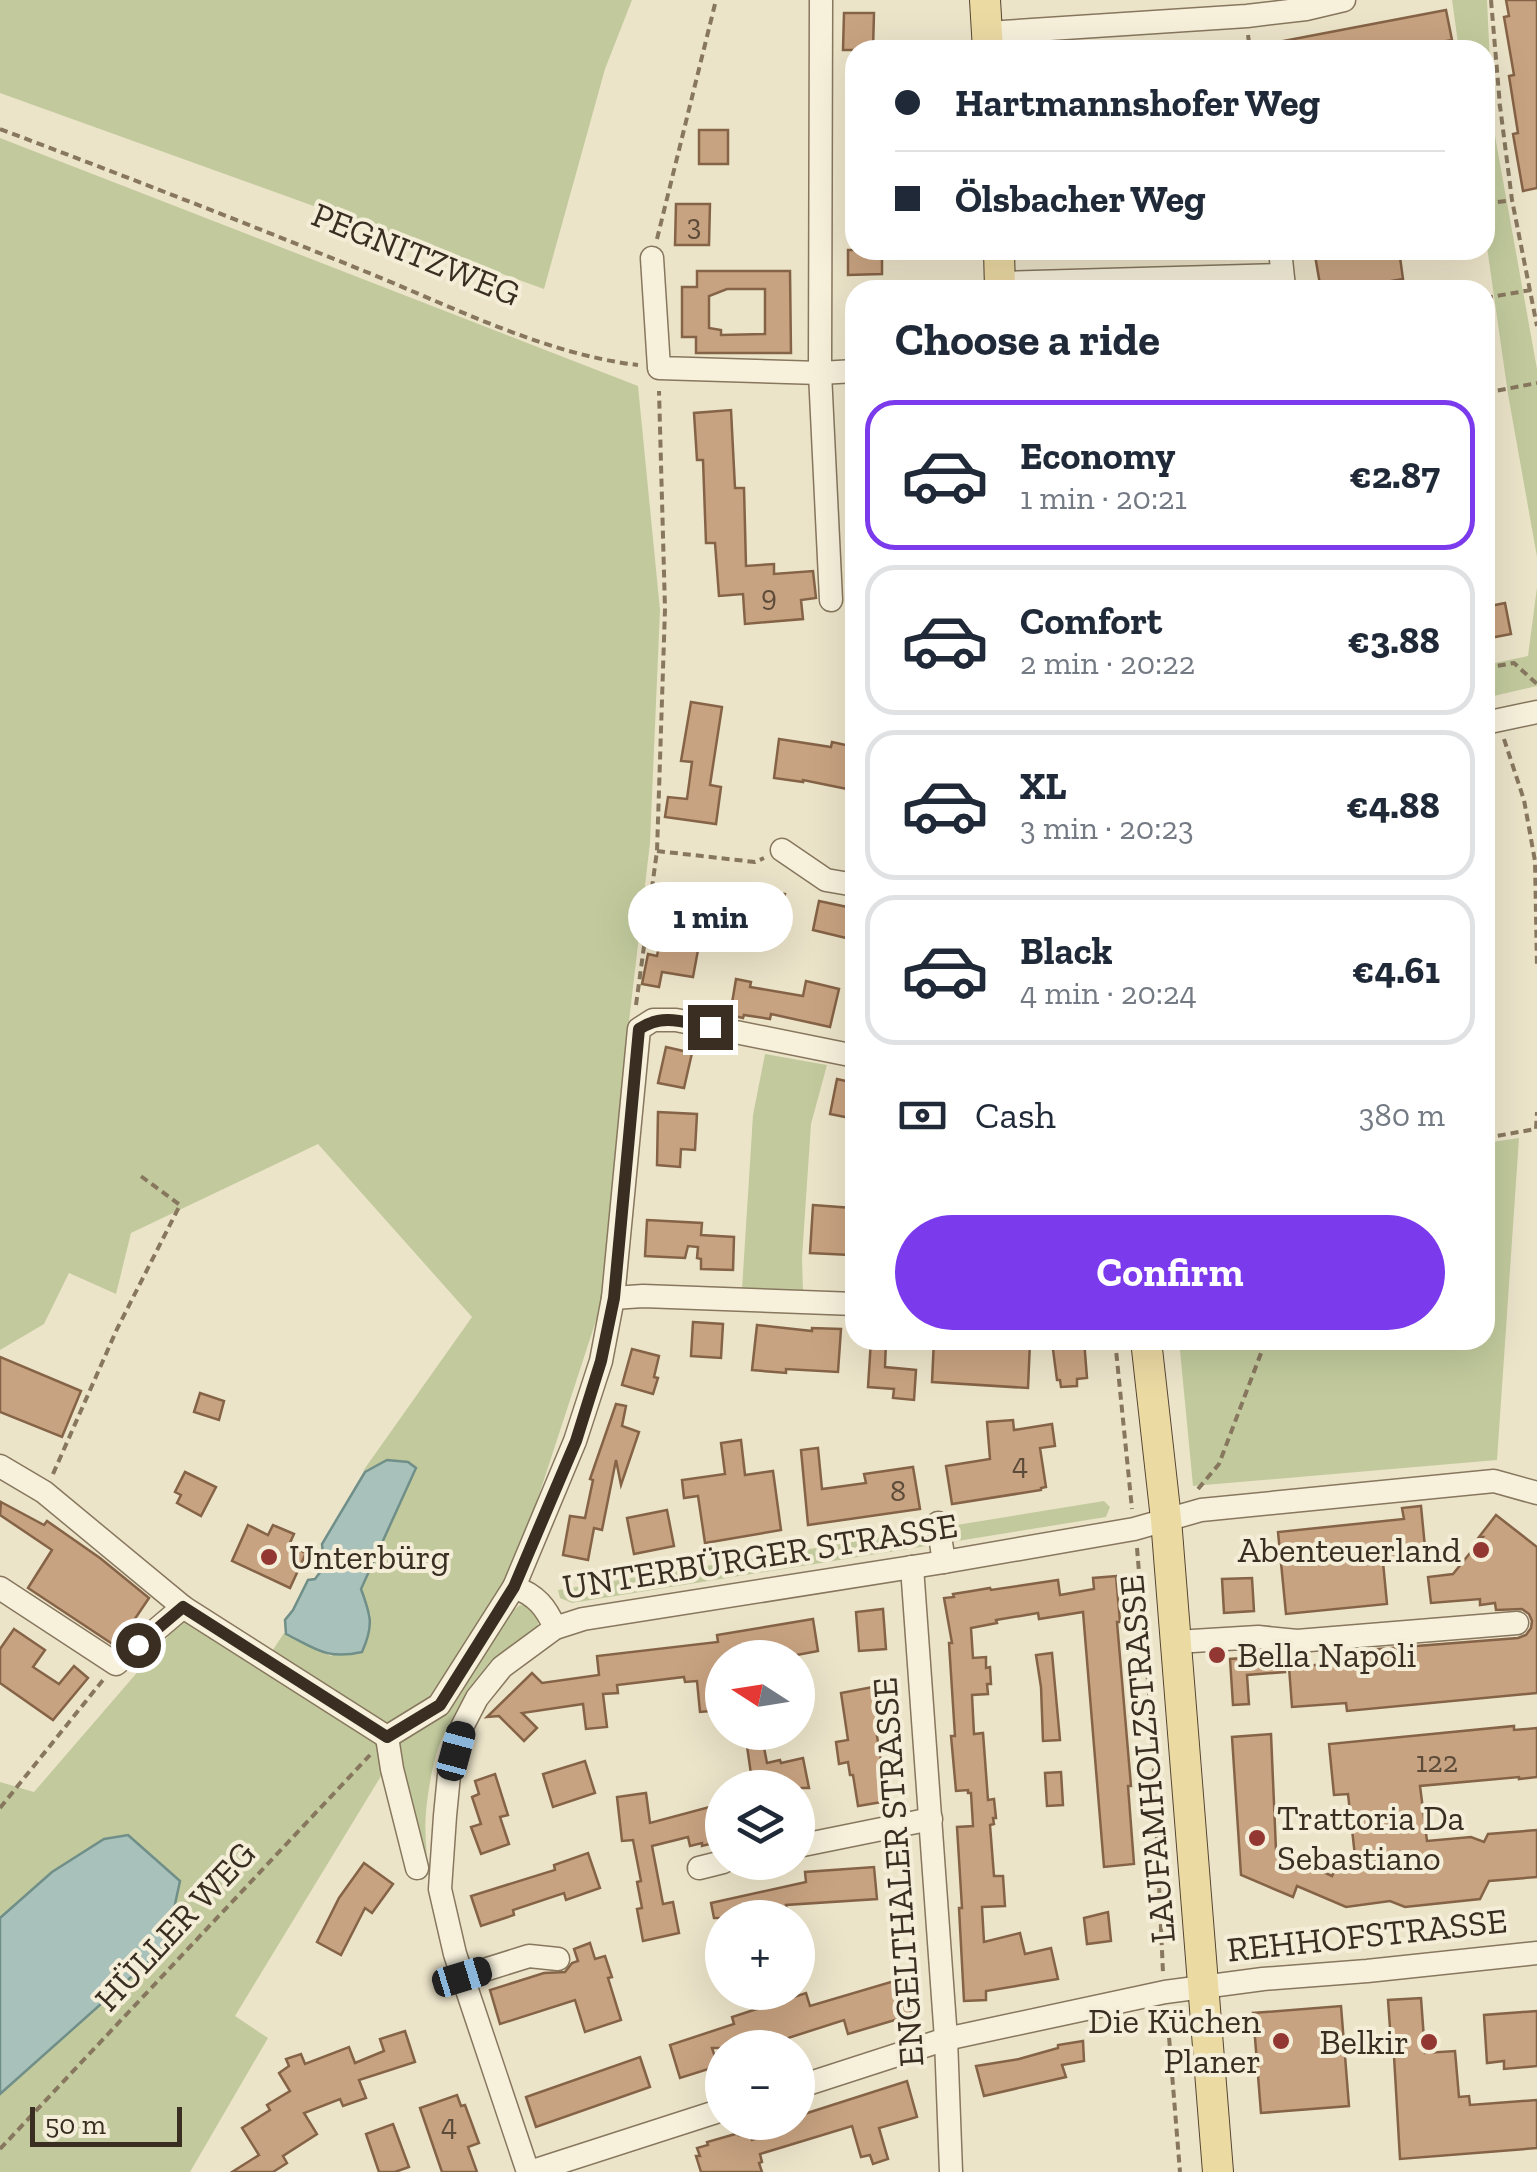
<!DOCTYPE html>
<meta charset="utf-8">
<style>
:root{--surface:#fff;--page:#f6f6f7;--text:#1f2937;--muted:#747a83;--line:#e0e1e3;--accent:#7c3aed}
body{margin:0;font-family:"Zilla Slab",serif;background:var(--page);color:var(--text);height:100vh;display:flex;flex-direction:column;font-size:38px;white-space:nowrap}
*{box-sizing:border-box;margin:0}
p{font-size:32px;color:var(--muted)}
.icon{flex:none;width:55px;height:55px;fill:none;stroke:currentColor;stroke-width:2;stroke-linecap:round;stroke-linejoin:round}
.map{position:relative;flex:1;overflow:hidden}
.details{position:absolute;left:845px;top:280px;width:650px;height:1070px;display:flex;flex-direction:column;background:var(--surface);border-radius:30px;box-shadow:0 10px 40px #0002}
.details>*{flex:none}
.guide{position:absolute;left:845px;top:40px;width:650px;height:220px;border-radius:30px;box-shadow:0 10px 40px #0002;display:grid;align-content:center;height:220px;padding:0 50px;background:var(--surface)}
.needle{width:65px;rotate:282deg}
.tools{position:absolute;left:705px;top:1640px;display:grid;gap:20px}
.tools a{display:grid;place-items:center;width:110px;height:110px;border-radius:50%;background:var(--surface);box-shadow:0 10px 40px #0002;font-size:50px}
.scale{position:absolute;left:30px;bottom:25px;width:152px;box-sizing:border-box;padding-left:10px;border:5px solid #392e21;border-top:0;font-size:28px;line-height:35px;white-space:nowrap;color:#392e21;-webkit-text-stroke:8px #f4eed8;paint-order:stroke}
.end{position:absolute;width:45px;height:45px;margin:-22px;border:12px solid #392e21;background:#fff;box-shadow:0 0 0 5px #fff}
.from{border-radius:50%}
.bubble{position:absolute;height:70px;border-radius:35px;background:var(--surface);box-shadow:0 10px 40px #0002;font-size:32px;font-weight:800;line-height:70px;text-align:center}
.car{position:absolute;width:30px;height:60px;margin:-30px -15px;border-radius:12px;box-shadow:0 0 8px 2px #0007;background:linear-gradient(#222 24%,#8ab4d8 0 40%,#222 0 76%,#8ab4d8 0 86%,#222 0)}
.guide b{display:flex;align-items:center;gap:35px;height:95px;font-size:38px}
.guide b+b{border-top:2px solid var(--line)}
.guide i{width:25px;height:25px;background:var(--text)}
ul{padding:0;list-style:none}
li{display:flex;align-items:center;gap:30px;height:150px;margin:0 20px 15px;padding:0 30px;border:5px solid var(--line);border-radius:30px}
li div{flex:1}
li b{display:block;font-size:38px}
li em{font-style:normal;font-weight:800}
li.active{border-color:var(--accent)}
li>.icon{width:90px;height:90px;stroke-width:1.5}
h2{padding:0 50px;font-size:45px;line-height:120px}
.pay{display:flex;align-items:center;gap:25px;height:110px;padding:0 50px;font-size:38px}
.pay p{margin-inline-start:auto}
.cta{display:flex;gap:20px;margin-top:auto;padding:20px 50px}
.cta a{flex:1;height:115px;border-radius:60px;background:var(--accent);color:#fff;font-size:40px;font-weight:800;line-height:115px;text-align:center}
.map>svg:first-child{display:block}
.green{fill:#c2ca9d}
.water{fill:#a9c1bb;stroke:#708f89;stroke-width:2.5}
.building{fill:#c8a381;stroke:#856346;stroke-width:2.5;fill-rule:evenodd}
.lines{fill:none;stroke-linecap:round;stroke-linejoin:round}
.minor-casing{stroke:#87775e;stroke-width:25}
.major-casing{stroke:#564532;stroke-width:32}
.path{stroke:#87775e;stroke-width:4;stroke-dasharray:8 5;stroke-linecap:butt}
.minor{stroke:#f7f1dc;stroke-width:22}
.major{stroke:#ecdaa3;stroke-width:30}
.route{stroke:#392e21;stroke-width:12}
.poi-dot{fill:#933732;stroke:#f4eed8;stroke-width:4}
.labels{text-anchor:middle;stroke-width:8;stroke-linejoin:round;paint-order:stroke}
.number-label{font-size:30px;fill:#5d4b39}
.street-label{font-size:35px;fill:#392e21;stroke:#f4eed8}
.poi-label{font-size:35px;fill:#392e21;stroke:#f4eed8;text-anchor:end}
</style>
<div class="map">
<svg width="1537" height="2172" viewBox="0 0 1537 2172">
<rect width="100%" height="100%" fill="#ece4c9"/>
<g class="green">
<polygon points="0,0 632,0 605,69 544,289 0,93"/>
<polygon points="1452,0 1487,0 1493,125 1537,369 1537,557 1508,394 1485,233 1485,50 1459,50"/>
<path d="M0,138L638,386L660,610L650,843L629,1021L606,1290L502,1608L512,1611L520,1605L526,1606L538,1614V1624L536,1630L453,1723C436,1735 428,1790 426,1812C424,1832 427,1855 429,1875H425L392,1758L235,2016L268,2038L190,2172H0V2094L7,2085L128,1835L104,1839L52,1872L0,1918V1782L34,1792L185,1617L261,1668L284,1633L331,1656L371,1616L361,1589L387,1460L363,1471L472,1317L318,1144L131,1233L116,1294L69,1273L44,1324L0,1350Z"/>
<polygon points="1537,587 1537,686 1485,698 1485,665 1528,656"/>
<polygon points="765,1054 827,1065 811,1124 802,1258 803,1291 742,1289 753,1115"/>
<polygon points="1519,1138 1497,1460 1193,1486 1179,1340 1485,1340 1485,1143"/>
<polygon points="1104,1501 1110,1507 1106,1517 572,1603 560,1598 558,1590"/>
</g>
<g class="water">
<path d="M387,1460L408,1462L416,1468L361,1589C371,1616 374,1625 362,1652C327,1660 316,1649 286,1634L285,1620L293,1610L308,1580L315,1579L324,1567L322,1544L365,1472Z"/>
<polygon points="128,1835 180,1881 166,1946 0,2094 0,1918 52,1872 104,1839"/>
</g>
<g class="building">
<polygon points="1506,0 1537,0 1537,188 1523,191 1513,134 1518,133 1509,76 1514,75 1504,17 1509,16"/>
<polygon points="1446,10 1452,40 1399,50 1279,50 1278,42"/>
<polygon points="844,13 874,13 873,50 843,50"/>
<rect x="699" y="130" width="29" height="34"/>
<polygon points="676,204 710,204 709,245 675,245"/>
<polygon points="848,250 882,250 882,274 848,275"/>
<polygon points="1314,250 1399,250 1403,279 1357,287 1357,290 1321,290"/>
<path d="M697,271H790L791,353H696V337H682V287H697ZM727,289H765V334L721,335V330L709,328V296Z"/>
<polygon points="731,410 735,488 744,488 746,566 774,564 774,574 813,571 816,598 801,600 803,619 745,624 743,594 719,596 715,543 706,543 703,460 697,460 694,413"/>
<polygon points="1505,603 1511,634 1485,639 1485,607"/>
<polygon points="691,702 722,707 710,785 721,787 716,824 665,817 668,797 687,799 692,762 681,761"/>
<polygon points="779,739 831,747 832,742 855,747 855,774 852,790 803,780 803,782 774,778"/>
<polygon points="753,888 785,894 779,923 748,917"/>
<polygon points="819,901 852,908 846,938 813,930"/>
<polygon points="666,908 690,913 686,931 701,934 693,977 662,972 659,987 642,984 648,954 657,956"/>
<polygon points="736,979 751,982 750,987 803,996 806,981 839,989 830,1027 771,1014 770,1019 744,1015 743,1018 730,1015"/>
<polygon points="666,1047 692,1053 684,1088 658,1083"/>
<polygon points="837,1079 855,1083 855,1119 830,1114"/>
<polygon points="658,1112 697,1114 695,1150 681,1149 680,1167 657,1165"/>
<polygon points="813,1205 852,1208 850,1255 810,1253"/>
<polygon points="647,1220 702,1223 701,1235 734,1237 733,1270 701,1269 701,1259 697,1258 698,1247 688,1246 685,1258 645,1256"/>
<polygon points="693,1322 723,1324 721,1358 691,1356"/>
<polygon points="757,1325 812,1331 812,1328 841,1329 838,1372 786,1369 786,1373 752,1370"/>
<polygon points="871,1340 886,1340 885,1367 916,1370 914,1400 893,1398 894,1389 868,1387"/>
<polygon points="934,1340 1030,1342 1028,1388 932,1382"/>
<polygon points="1084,1340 1087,1378 1077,1379 1077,1386 1061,1387 1060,1380 1057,1380 1052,1342"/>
<polygon points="632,1349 659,1356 654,1377 658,1378 653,1394 622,1385"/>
<polygon points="0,1357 81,1391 62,1437 0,1412"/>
<polygon points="200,1393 224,1401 219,1420 194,1412"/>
<polygon points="616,1404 626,1406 622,1426 639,1432 621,1485 616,1460 602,1530 594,1528 588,1560 563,1555 570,1516 585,1518 593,1480 590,1479"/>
<polygon points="1013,1420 1014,1430 1052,1424 1055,1446 1040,1448 1046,1487 1041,1488 1041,1490 952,1504 946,1466 990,1459 987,1422"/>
<polygon points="741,1440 745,1475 773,1471 781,1530 705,1543 698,1496 684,1498 682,1480 725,1474 721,1443"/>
<polygon points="818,1448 822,1489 866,1483 864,1474 913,1467 920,1509 808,1525 801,1450"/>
<polygon points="185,1472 216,1487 201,1516 177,1503 181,1495 175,1492"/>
<polygon points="1,1502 44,1525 47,1521 100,1558 149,1598 124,1635 122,1633 114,1645 28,1588 52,1550 0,1515"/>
<polygon points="1421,1506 1426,1558 1383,1562 1387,1604 1286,1614 1278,1532 1404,1519 1402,1508"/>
<polygon points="667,1510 674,1546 634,1554 627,1518"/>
<polygon points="1496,1515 1537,1547 1537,1693 1347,1711 1346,1703 1292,1707 1289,1667 1342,1663 1341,1652 1518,1638 1526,1635 1531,1628 1532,1621 1529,1614 1522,1609 1496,1610 1495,1603 1480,1605 1480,1599 1431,1603 1428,1577 1453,1574 1483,1537 1479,1537"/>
<polygon points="248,1525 268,1535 273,1525 294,1534 289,1545 306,1553 290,1588 232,1561"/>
<polygon points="1116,1576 1120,1622 1117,1622 1131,1786 1128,1786 1134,1864 1104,1867 1083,1612 1039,1619 1038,1613 996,1620 997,1623 971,1628 973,1658 986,1657 986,1668 990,1667 991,1684 987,1684 988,1694 972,1695 974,1734 983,1733 988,1800 994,1799 996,1818 993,1818 994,1824 990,1825 994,1876 1003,1876 1005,1906 982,1907 984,1942 1020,1933 1025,1954 1051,1948 1058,1979 986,1991 986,2000 964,2001 959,1908 962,1908 957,1827 973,1826 971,1793 968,1793 968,1790 956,1791 951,1736 955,1736 949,1643 952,1643 944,1598 954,1597 953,1594 972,1591 990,1588 991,1590 1058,1580 1060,1595 1094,1589 1093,1578"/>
<polygon points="1252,1578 1254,1611 1224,1613 1222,1579"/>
<polygon points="883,1609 886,1649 859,1651 856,1612"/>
<polygon points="813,1619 818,1651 781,1658 722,1658 722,1710 700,1712 697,1681 685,1682 684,1677 617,1685 618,1693 603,1694 607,1727 586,1729 583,1704 522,1713 537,1728 524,1741 499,1716 487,1717 532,1673 542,1683 599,1675 597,1656 718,1642 717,1635"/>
<polygon points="14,1629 45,1650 33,1667 59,1684 74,1666 88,1678 53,1720 0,1683 0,1649"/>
<polygon points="1052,1653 1060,1740 1043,1741 1041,1687 1036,1655"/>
<polygon points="1284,1655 1285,1672 1247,1675 1249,1704 1233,1705 1230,1659"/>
<polygon points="873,1687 880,1735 877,1736 888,1801 858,1806 853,1775 850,1775 848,1762 839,1764 836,1742 848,1740 841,1693"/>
<polygon points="1514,1726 1514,1730 1537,1728 1537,1777 1519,1779 1519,1777 1420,1786 1427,1841 1471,1837 1484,1842 1488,1834 1537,1830 1537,1877 1489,1881 1480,1899 1405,1907 1390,1901 1346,1907 1297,1886 1293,1897 1241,1875 1232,1737 1271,1734 1276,1850 1332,1876 1341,1858 1355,1856 1348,1794 1334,1795 1329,1744"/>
<polygon points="745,1732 761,1732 767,1763 780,1760 781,1763 803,1758 809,1788 753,1788"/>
<polygon points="585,1761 595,1793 553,1807 543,1774"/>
<polygon points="1061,1772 1063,1805 1047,1806 1045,1773"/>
<polygon points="495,1774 508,1815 500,1817 509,1844 481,1854 471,1827 481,1824 472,1797 479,1794 475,1781"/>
<polygon points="646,1793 650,1823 717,1805 722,1827 722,1841 702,1846 702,1843 690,1846 688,1837 652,1846 663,1904 673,1902 679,1933 643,1941 637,1909 642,1908 637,1882 641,1881 633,1840 622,1841 617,1797"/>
<polygon points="588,1853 600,1888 566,1900 564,1893 513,1910 514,1915 481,1926 471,1896 555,1870 554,1865"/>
<polygon points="364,1863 393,1884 372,1913 365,1908 341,1955 317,1942 339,1898"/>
<polygon points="874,1867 877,1899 786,1905 788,1918 714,1918 711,1903 806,1882 805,1872"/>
<polygon points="1108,1912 1111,1941 1087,1944 1084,1918"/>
<polygon points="590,1943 595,1959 605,1956 612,1977 608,1978 621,2020 585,2032 575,2000 500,2024 490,1990 544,1973 565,1972 572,1963 578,1961 574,1949"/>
<polygon points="901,1979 912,2015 848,2034 844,2020 757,2048 712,2048 718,2066 680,2078 670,2045 734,2024 732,2017 806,1993 810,2006"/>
<polygon points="1421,1998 1425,2053 1455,2051 1459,2097 1469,2096 1470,2105 1537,2100 1537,2148 1400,2159 1394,2056 1392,2056 1388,2000"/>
<polygon points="1341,2006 1349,2106 1261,2113 1253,2013"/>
<polygon points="1537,2011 1537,2066 1504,2069 1504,2061 1487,2063 1484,2015"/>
<polygon points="405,2031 415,2062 359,2080 366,2098 343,2106 340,2099 304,2113 317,2134 283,2156 287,2163 273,2172 232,2172 259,2155 242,2128 270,2110 267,2105 290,2091 279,2073 289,2066 286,2059 301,2054 305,2064 349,2047 355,2063 384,2051 380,2039"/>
<polygon points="1083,2041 1084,2061 1062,2065 1066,2077 984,2096 976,2066 1019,2059 1058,2048 1058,2045"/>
<polygon points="640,2057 650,2087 536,2127 526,2097"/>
<polygon points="907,2081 917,2117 879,2128 888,2159 873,2164 870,2155 861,2157 852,2126 760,2154 762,2162 759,2163 762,2172 701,2172 696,2156 700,2156 697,2148 708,2145 707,2142 739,2133 739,2135 750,2132 752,2140 783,2131 781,2122 798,2122 798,2116"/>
<polygon points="457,2095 461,2106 465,2105 479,2143 468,2147 477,2172 442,2172 420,2108"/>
<polygon points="393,2124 409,2167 395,2172 379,2172 366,2134"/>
</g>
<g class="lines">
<g class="minor-casing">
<g id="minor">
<polyline points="821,0 820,373 831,600"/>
<polyline points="987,33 1247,16 1306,9 1344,0"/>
<polyline points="1280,250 1284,287"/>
<polyline points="652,258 659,368 820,373 855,371"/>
<polyline points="1000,283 1282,275"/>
<polyline points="1485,723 1537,712"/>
<polyline points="782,850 826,880 855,885"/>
<polyline points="613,1298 643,1296 855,1304"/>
<polyline points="0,1466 44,1492 183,1607 387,1737"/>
<polyline points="938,1523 944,1562"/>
<polyline points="912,1567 946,2039 951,2172"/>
<path d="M514,1587C536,1595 546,1607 555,1628"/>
<polyline points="0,1588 116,1664 183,1607"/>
<polyline points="1176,1642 1258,1637 1297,1641 1517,1623"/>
<polyline points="387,1737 439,1705 514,1587 575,1441 601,1361 613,1298 639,1029 653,1020 676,1020 855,1056"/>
<polyline points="387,1737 392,1769 417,1868"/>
<polyline points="798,1846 931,1819"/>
<polyline points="699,1868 723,1862"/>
<polyline points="462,1977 529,1956 558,1959"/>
<polyline points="798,2087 946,2039 1165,1992 1263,1979 1367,1971 1537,1953"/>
<polyline points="528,2172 455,1954 440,1889 445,1816 449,1775 462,1727 477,1698 502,1667 555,1628 583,1619 944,1562 1134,1529 1201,1510 1494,1481 1537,1493"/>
<polyline points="530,2172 722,2110"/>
</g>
</g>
<g class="major-casing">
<g id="major">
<polyline points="985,0 988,50"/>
<polyline points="999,250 1000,290"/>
<polyline points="1146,1340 1166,1519 1218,2172"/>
</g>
</g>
<g class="path">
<polyline points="1491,0 1500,106 1512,200 1537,326"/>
<polyline points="1248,35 1250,50"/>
<polyline points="1485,108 1500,106"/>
<path d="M0,129C122,175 243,222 364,271C451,306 544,354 638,365"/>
<polyline points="1485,204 1512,200"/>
<polyline points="657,239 716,0"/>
<polyline points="1485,298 1531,290"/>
<polyline points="1485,393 1537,383"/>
<polyline points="1485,668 1514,663 1537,684"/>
<polyline points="1504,739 1524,800 1535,861 1537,967"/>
<polyline points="657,851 755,862 764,858"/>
<polyline points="636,1005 657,851 665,609 659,391"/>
<polyline points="1485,1138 1536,1129 1537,1112"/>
<polyline points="1115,1340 1132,1509"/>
<polyline points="53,1474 117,1329 180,1205 138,1174"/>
<polyline points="1198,1489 1219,1464 1266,1340"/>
<polyline points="1137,1548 1152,1730 1163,1973"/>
<polyline points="0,1808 103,1680"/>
<polyline points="1167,2012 1180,2172"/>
<polyline points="0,2149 370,1755"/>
</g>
<use href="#minor" class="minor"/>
<use href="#major" class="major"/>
</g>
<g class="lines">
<path class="route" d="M138,1645L183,1607L387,1737L440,1705L514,1587L576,1441L601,1361L614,1298L639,1029C663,1013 683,1022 710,1027"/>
</g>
<g class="poi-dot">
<circle cx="1481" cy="1550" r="10"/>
<circle cx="269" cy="1557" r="10"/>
<circle cx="1217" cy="1655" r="10"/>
<circle cx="1257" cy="1838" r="10"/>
<circle cx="1281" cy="2041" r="10"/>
<circle cx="1429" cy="2042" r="10"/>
</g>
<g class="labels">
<g class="number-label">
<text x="694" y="235">3</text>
<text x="769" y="606">9</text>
<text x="1020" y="1474">4</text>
<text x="898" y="1501">8</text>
<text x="1437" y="1772">122</text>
<text x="449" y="2135">4</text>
</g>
<g class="street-label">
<text transform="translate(416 254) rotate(22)" y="12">PEGNITZWEG</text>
<text transform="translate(760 1556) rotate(-9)" y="12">UNTERBÜRGER STRASSE</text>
<text transform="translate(1147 1759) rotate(-95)" y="12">LAUFAMHOLZSTRASSE</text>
<text transform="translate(898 1872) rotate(-94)" y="12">ENGELTHALER STRASSE</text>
<text transform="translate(175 1926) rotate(-47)" y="12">HÜLLER WEG</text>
<text transform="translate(1367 1935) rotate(-6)" y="12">REHHOFSTRASSE</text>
</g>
<g class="poi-label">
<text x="1461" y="1562">Abenteuerland</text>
<text x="289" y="1569" text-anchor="start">Unterbürg</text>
<text x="1237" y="1667" text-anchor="start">Bella Napoli</text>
<text x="1277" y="1830" text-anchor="start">Trattoria Da<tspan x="1277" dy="40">Sebastiano</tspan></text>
<text x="1261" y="2033">Die Küchen<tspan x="1261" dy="40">Planer</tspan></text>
<text x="1409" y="2054">Belkir</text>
</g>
</g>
</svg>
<div class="tools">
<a><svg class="needle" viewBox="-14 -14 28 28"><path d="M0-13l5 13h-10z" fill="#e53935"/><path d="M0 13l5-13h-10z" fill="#747a83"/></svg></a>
<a><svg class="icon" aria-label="layers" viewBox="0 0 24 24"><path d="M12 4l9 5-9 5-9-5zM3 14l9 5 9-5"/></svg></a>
<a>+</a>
<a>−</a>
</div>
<div class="scale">50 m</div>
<i class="end from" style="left:138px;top:1645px"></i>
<i class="end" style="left:710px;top:1027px"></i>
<div class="bubble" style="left:628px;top:882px;width:165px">1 min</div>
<i class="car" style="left:456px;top:1751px;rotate:15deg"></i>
<i class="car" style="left:462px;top:1977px;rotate:73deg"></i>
<div class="guide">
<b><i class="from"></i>Hartmannshofer Weg</b>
<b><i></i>Ölsbacher Weg</b>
</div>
<section class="details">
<h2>Choose a ride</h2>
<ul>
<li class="active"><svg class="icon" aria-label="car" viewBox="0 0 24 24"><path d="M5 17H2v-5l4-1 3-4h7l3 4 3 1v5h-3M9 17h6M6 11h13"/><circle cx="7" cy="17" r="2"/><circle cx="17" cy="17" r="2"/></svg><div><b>Economy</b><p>1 min · 20:21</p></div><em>€2.87</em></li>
<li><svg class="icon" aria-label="car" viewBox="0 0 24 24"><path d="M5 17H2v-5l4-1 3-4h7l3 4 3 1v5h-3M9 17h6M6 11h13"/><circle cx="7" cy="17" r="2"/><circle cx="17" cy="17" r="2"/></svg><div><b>Comfort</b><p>2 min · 20:22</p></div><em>€3.88</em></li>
<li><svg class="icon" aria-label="car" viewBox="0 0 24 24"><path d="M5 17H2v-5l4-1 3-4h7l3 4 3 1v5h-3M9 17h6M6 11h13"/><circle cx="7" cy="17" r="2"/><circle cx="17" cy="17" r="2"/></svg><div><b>XL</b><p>3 min · 20:23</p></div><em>€4.88</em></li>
<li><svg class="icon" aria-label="car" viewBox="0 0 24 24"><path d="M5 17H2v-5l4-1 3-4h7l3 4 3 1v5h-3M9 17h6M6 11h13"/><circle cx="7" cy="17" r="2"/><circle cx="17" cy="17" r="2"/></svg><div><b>Black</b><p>4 min · 20:24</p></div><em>€4.61</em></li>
</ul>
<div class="pay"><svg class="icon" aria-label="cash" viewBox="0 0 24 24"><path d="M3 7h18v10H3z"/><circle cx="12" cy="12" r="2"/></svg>Cash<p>380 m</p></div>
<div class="cta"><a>Confirm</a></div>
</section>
</div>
